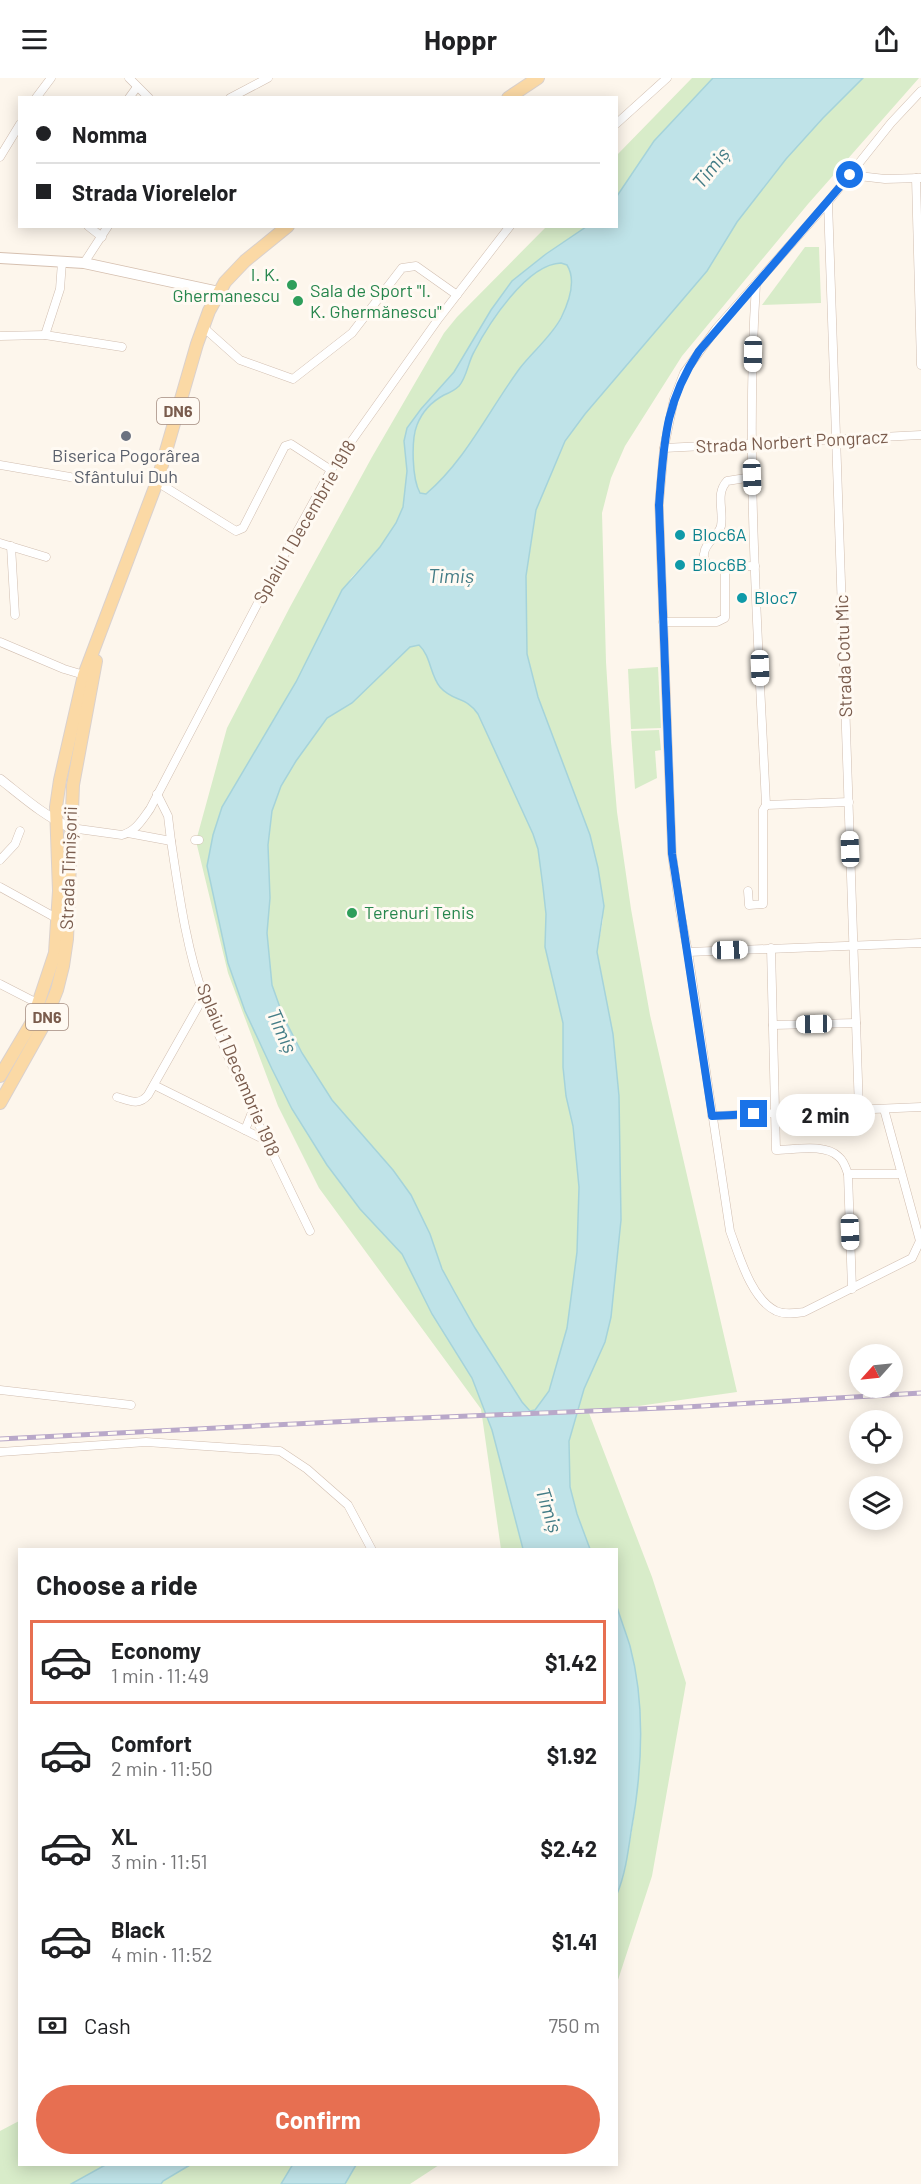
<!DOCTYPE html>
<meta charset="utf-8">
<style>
:root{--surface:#fff;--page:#f2f2f2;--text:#202124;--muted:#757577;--line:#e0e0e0;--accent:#e76f51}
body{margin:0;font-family:Barlow,sans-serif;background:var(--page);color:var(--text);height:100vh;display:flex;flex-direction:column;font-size:22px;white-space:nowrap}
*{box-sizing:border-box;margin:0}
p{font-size:20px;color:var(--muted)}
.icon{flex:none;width:33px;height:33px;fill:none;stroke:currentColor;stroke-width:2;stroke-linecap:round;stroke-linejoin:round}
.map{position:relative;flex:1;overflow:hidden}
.side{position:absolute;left:18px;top:1470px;width:600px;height:618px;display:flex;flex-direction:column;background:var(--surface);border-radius:0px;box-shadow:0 3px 15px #0003}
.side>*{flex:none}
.hud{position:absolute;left:18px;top:18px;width:600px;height:132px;border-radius:0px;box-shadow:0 3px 15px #0003;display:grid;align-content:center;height:132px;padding:0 18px;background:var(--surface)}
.needle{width:39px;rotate:243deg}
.controls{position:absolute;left:849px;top:1266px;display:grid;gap:12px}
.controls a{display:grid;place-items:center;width:54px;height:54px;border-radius:50%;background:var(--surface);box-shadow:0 3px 15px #0003;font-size:30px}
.end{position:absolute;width:27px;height:27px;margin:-14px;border:8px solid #1a73e8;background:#fff;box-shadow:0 0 0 3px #fff}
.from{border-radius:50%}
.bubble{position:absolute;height:42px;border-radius:21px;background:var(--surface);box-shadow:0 3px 15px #0003;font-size:20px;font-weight:700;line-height:42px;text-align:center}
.car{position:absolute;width:18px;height:36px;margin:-18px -9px;border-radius:8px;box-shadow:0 0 4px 2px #0007;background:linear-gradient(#fff 24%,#345 0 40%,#fff 0 76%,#345 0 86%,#fff 0)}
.hud b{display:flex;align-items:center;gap:21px;height:57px;font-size:22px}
.hud b+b{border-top:2px solid var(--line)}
.hud i{width:15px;height:15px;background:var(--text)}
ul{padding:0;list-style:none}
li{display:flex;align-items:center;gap:18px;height:84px;margin:0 12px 9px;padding:0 6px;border:3px solid transparent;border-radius:0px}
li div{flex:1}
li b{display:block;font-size:22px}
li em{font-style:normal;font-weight:700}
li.selected{border-color:var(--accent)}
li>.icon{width:54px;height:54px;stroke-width:1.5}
h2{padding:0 18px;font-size:27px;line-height:72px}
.pay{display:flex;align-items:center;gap:15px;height:66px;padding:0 18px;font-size:22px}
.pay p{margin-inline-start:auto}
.cta{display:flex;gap:12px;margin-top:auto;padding:12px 18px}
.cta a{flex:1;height:69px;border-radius:36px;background:var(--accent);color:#fff;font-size:24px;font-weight:700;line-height:69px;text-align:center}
header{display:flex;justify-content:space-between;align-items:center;height:78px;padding:0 18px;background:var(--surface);font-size:27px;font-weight:700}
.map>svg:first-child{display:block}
.green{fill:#d8ecc9}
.water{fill:#bfe3e8;stroke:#a5d3da;stroke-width:1.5;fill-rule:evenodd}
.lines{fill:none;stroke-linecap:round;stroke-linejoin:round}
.minor-casing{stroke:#d1beb0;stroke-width:9}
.tertiary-casing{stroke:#d1beb0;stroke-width:10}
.secondary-casing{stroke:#d6c0b0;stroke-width:12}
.primary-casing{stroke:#dad1cd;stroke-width:14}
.minor{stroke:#fff;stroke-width:8}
.tertiary{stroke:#fff;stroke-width:9}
.secondary{stroke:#fff;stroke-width:10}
.primary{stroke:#fbd9a5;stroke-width:12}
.rail-casing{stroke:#b9a8c9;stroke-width:5}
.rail{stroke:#fffaf3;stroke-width:3;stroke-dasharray:9;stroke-linecap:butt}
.route{stroke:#1a73e8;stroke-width:8}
.leisure-dot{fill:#2e9e5b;stroke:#fffaf3;stroke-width:2}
.worship-dot{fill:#6b7280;stroke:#fffaf3;stroke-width:2}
.culture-dot{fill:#0f9aa8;stroke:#fffaf3;stroke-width:2}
.labels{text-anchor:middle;stroke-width:6;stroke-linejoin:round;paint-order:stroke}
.shield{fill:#fffaf3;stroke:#a28b7f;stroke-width:1.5}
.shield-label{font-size:16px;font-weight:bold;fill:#7a5c4d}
.leisure-label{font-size:18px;fill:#27864d;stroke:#fffaf3;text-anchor:start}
.street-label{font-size:18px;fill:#7a5c4d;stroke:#fffaf3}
.worship-label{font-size:18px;fill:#5b616d;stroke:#fffaf3}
.culture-label{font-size:18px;fill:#0d838f;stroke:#fffaf3;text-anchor:start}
.water-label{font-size:20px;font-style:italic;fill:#437c86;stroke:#fffaf3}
</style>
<header><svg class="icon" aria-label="menu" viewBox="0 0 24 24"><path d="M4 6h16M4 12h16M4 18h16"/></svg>Hoppr<svg class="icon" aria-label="share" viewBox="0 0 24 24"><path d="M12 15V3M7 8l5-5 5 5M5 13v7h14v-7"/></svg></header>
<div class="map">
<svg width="921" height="2106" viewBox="0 0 921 2106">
<rect width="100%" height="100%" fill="#fdf6ec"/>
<g class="green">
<polygon points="692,0 713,0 654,63 617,118 617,77"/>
<polygon points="863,0 919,0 808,126 682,278 625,368 611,400 602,435 606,584 611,664 617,734 631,831 650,937 737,1314 589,1335 652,1499 686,1605 652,1798 617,1905 617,1816 625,1791 634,1740 641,1646 635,1593 630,1568 617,1529 616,1472 590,1472 588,1468 577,1436 570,1409 569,1363 584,1311 605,1264 611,1238 621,1142 619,1018 613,956 597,874 603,841 598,790 590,757 538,619 527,576 526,498 536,432 565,363 585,336 707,193 737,144 786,81 823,40"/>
<polygon points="546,149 586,149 546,176 512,203 491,232 454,294 421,331 404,363 407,393 406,412 403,429 396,445 380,469 351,500 296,604 222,729 213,757 207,788 228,885 245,933 272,991 292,1031 327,1087 360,1131 402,1176 432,1236 472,1300 492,1352 523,1471 501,1471 481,1331 319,1110 278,1028 228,895 196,763 227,650 290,529 372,379 444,255 457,239"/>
<polygon points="805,169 819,169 821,225 762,227"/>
<path d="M561,185L567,187C577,203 569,224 561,239C551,259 532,273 520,290C489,332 466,382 426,416L420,415C412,401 411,363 417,348C424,329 439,320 454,308C457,306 462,303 464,299C468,291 470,282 474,273C489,245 527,186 561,185Z"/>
<path d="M419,567C431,578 430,597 440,609C453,623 466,619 478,636L533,756L538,771L543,809L546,836L545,869L563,945V989L566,1018L573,1048L579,1109L577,1174L567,1250L549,1313L535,1332L530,1333L522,1324L475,1250L454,1213L442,1191L430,1156L375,1071L332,1022L302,975L277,926L272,907L267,855L270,820L268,767L272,733L281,708L296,683L327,640L352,625L410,569Z"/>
<polygon points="658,589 661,650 631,651 628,591"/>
<polygon points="659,652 661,672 655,673 657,700 635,711 631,653"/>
<polygon points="19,2043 20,2086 293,2087 281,2106 0,2106 0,2053"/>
<polygon points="356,2087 439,2087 410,2106 345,2106"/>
</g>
<g class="water">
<path d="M713,0H863L823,40L786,81L737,144L707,193L585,336L565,363L536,432L526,498L527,576L538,619L590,757L598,790L604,828L597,874L613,956L619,1018L621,1142L611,1239L605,1264L584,1311L569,1363L570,1409L577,1436L590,1471H523L492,1352L472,1300L432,1236L402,1176L360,1131L327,1087L292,1031L272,991L245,933L228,885L207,788L213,757L222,729L296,604L342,512L380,469L396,445L403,429L407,393L404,363L407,350L421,331L454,294L491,232L512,203L546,176L586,149L616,148L617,118L654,63ZM561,185L567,187C577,203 569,224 561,240C551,259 533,273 520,290C489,332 466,382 426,416L420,415C412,401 411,362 417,347C422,334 431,324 444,317C449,315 455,312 459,308C467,299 468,284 474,274C489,245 527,186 561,185ZM419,567C431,578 430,597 440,609C453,624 466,618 478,636L533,756L538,771L543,809L546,836L545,869L563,945V989L566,1018L573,1048L579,1109L577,1174L567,1250L549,1313L535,1332L530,1333L522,1324L475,1250L454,1213L442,1191L430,1156L411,1117L393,1092L332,1022L302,975L283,938L272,907L267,855L270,820L268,767L272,733L281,708L296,683L327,640L352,625L410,569Z"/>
<path d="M617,1529C621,1542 626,1555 630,1568C646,1628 642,1694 631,1754C628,1775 625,1797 617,1816Z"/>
<polygon points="107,2086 190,2086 190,2087 163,2103 161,2106 71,2106"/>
<polygon points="293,2086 356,2086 356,2087 345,2106 281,2106"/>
</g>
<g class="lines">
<g class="minor-casing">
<g id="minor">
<polyline points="129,0 149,20"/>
<polyline points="36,20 51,0"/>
<polyline points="129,20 137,9"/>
<polyline points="230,20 268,0"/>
<polyline points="616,46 667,0"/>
<polyline points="0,79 20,46"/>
<polyline points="850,97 885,101 920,100"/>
<polyline points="916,100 921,287"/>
<polyline points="828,124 859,1032"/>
<polyline points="88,148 102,159"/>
<polyline points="84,185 108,148"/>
<polyline points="203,249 240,282 293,301 352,255 402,190 416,188 457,217"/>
<polyline points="45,257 60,211 62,184"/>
<polyline points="0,258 45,257 122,269"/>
<polyline points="664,370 921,357"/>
<polyline points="0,387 70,399"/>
<path d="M752,399L727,403C715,416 724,432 721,448C718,459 705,464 704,476C703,483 708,487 714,489L755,488"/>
<polyline points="157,404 236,453 243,450 285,368 291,366 331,392"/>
<polyline points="0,465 46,479"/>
<polyline points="11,468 15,537"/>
<polyline points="663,544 717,544 725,540 725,489"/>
<polyline points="0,564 64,591 84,597"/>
<polyline points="157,716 168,738 171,763"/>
<polyline points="766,727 849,724"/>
<path d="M71,750L122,757C136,753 142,742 150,731L260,521L331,392L439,240L510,148"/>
<path d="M128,755L171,763C179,815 186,870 204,919C234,999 273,1076 310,1153"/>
<polyline points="195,762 199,762"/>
<polyline points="0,782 15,766 20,753"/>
<polyline points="0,809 58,841"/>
<path d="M748,813L749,827L763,826V732L766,727C758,554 745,380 756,206"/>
<path d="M771,870L776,1072C794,1072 825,1065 839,1079C844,1083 846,1090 848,1096L852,1211"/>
<polyline points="688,874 921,865"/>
<polyline points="0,906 39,926"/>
<polyline points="773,947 856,945"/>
<polyline points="154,1007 267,1063"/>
<path d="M117,1019C130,1023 139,1028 148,1017L204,918"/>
<path d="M884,1031L920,1163L912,1180L804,1234C795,1235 785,1237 776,1233C751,1221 739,1177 730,1153L688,874L680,833L672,776L659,427L664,370L674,321L684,295L716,251L828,124L891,45L921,13"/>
<polyline points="712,1038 921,1029"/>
<polyline points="245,1052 253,1032"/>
<polyline points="848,1096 901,1096"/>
<polyline points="0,1312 131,1327"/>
<polyline points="0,1374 146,1364 280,1373 307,1391 348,1427 372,1472"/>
</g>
</g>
<g class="tertiary-casing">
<path id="tertiary" d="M0,701C23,719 44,738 71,750"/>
</g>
<g class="secondary-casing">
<polyline id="secondary" points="0,180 84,185 219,214"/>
</g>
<g class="primary-casing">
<g id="primary">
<polyline points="508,20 538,0"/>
<polyline points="0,998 32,944 55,875 59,813 56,729 60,702 84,597 157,404 197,266 209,233 225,204 245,183 288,148"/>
<polyline points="0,1025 42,950 57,912 63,888 67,861 73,707 96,583"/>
</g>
</g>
<use href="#minor" class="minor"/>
<use href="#tertiary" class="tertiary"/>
<use href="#secondary" class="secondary"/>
<use href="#primary" class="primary"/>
<g class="rail-casing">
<polyline id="rail" points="0,1361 373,1342 686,1329 921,1315"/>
</g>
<use href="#rail" class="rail"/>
</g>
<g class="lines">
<path class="route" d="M754,1036L712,1038L675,795L672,776L659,427C664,366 664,326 699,273L850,97"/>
</g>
<g class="leisure-dot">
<circle cx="292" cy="207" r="6"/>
<circle cx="298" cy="223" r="6"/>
<circle cx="352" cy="835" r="6"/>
</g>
<circle class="worship-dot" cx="126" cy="358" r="6"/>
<g class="culture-dot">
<circle cx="680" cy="457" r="6"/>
<circle cx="680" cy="487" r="6"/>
<circle cx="742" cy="520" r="6"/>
</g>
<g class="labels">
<g class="shield">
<rect x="157" y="320" width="42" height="26" rx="4.5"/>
<rect x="26" y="926" width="42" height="26" rx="4.5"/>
</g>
<g class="shield-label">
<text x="178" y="339">DN6</text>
<text x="47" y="945">DN6</text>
</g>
<g class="leisure-label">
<text x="280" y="203" text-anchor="end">I. K.<tspan x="280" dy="21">Ghermanescu</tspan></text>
<text x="310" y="219">Sala de Sport "I.<tspan x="310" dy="21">K. Ghermănescu"</tspan></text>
<text x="364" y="841">Terenuri Tenis</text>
</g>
<g class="street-label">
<text transform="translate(792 364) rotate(-3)" y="6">Strada Norbert Pongracz</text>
<text transform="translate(305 444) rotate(-60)" y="6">Splaiul 1 Decembrie 1918</text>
<text transform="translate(844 578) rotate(-92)" y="6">Strada Cotu Mic</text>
<text transform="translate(69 790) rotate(-88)" y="6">Strada Timișorii</text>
<text transform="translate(238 992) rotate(67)" y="6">Splaiul 1 Decembrie 1918</text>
</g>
<g class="worship-label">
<text x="126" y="384">Biserica Pogorârea<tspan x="126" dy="21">Sfântului Duh</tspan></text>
</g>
<g class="culture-label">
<text x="692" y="463">Bloc6A</text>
<text x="692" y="493">Bloc6B</text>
<text x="754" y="526">Bloc7</text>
</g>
<g class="water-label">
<text transform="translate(711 90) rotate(-51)" y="7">Timiș</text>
<text x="451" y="505">Timiș</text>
<text transform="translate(282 953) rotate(66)" y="7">Timiș</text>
<text transform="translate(549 1432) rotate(72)" y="7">Timiș</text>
</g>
</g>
</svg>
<div class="controls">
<a><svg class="needle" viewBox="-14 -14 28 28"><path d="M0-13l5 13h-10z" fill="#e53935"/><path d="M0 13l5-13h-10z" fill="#757577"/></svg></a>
<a><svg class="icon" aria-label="locate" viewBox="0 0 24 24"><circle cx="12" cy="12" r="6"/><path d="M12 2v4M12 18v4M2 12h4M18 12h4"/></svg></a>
<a><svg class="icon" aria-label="layers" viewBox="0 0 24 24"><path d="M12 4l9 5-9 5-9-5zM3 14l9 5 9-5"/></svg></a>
</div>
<i class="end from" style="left:850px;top:97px"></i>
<i class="end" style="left:754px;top:1036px"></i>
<div class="bubble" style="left:776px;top:1016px;width:99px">2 min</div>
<i class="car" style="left:753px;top:276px;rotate:181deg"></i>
<i class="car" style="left:752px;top:399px;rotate:178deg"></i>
<i class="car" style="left:760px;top:590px;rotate:178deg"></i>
<i class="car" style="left:850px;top:771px;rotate:358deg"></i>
<i class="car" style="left:730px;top:872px;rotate:88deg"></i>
<i class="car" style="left:814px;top:946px;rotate:269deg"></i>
<i class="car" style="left:850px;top:1154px;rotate:178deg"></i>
<div class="hud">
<b><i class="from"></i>Nomma</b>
<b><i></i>Strada Viorelelor</b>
</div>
<section class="side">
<h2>Choose a ride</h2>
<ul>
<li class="selected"><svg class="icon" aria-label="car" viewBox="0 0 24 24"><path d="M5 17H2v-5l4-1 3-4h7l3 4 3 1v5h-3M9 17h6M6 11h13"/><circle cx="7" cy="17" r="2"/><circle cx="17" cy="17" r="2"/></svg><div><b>Economy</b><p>1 min · 11:49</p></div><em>$1.42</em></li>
<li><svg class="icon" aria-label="car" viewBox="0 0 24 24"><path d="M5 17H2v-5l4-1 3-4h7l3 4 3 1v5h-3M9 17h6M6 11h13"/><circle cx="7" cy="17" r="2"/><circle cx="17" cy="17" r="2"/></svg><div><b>Comfort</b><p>2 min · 11:50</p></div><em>$1.92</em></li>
<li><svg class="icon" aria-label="car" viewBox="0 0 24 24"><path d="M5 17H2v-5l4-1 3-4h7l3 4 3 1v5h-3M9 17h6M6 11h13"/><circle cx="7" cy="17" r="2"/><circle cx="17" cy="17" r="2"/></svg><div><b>XL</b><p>3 min · 11:51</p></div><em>$2.42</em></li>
<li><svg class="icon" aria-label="car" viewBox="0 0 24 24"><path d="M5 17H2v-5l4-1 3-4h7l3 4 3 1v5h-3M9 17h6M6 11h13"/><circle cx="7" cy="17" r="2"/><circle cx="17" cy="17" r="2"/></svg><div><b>Black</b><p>4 min · 11:52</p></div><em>$1.41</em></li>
</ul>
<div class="pay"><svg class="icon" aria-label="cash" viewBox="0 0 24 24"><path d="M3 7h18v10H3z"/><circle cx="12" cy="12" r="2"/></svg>Cash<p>750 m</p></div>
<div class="cta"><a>Confirm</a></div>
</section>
</div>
